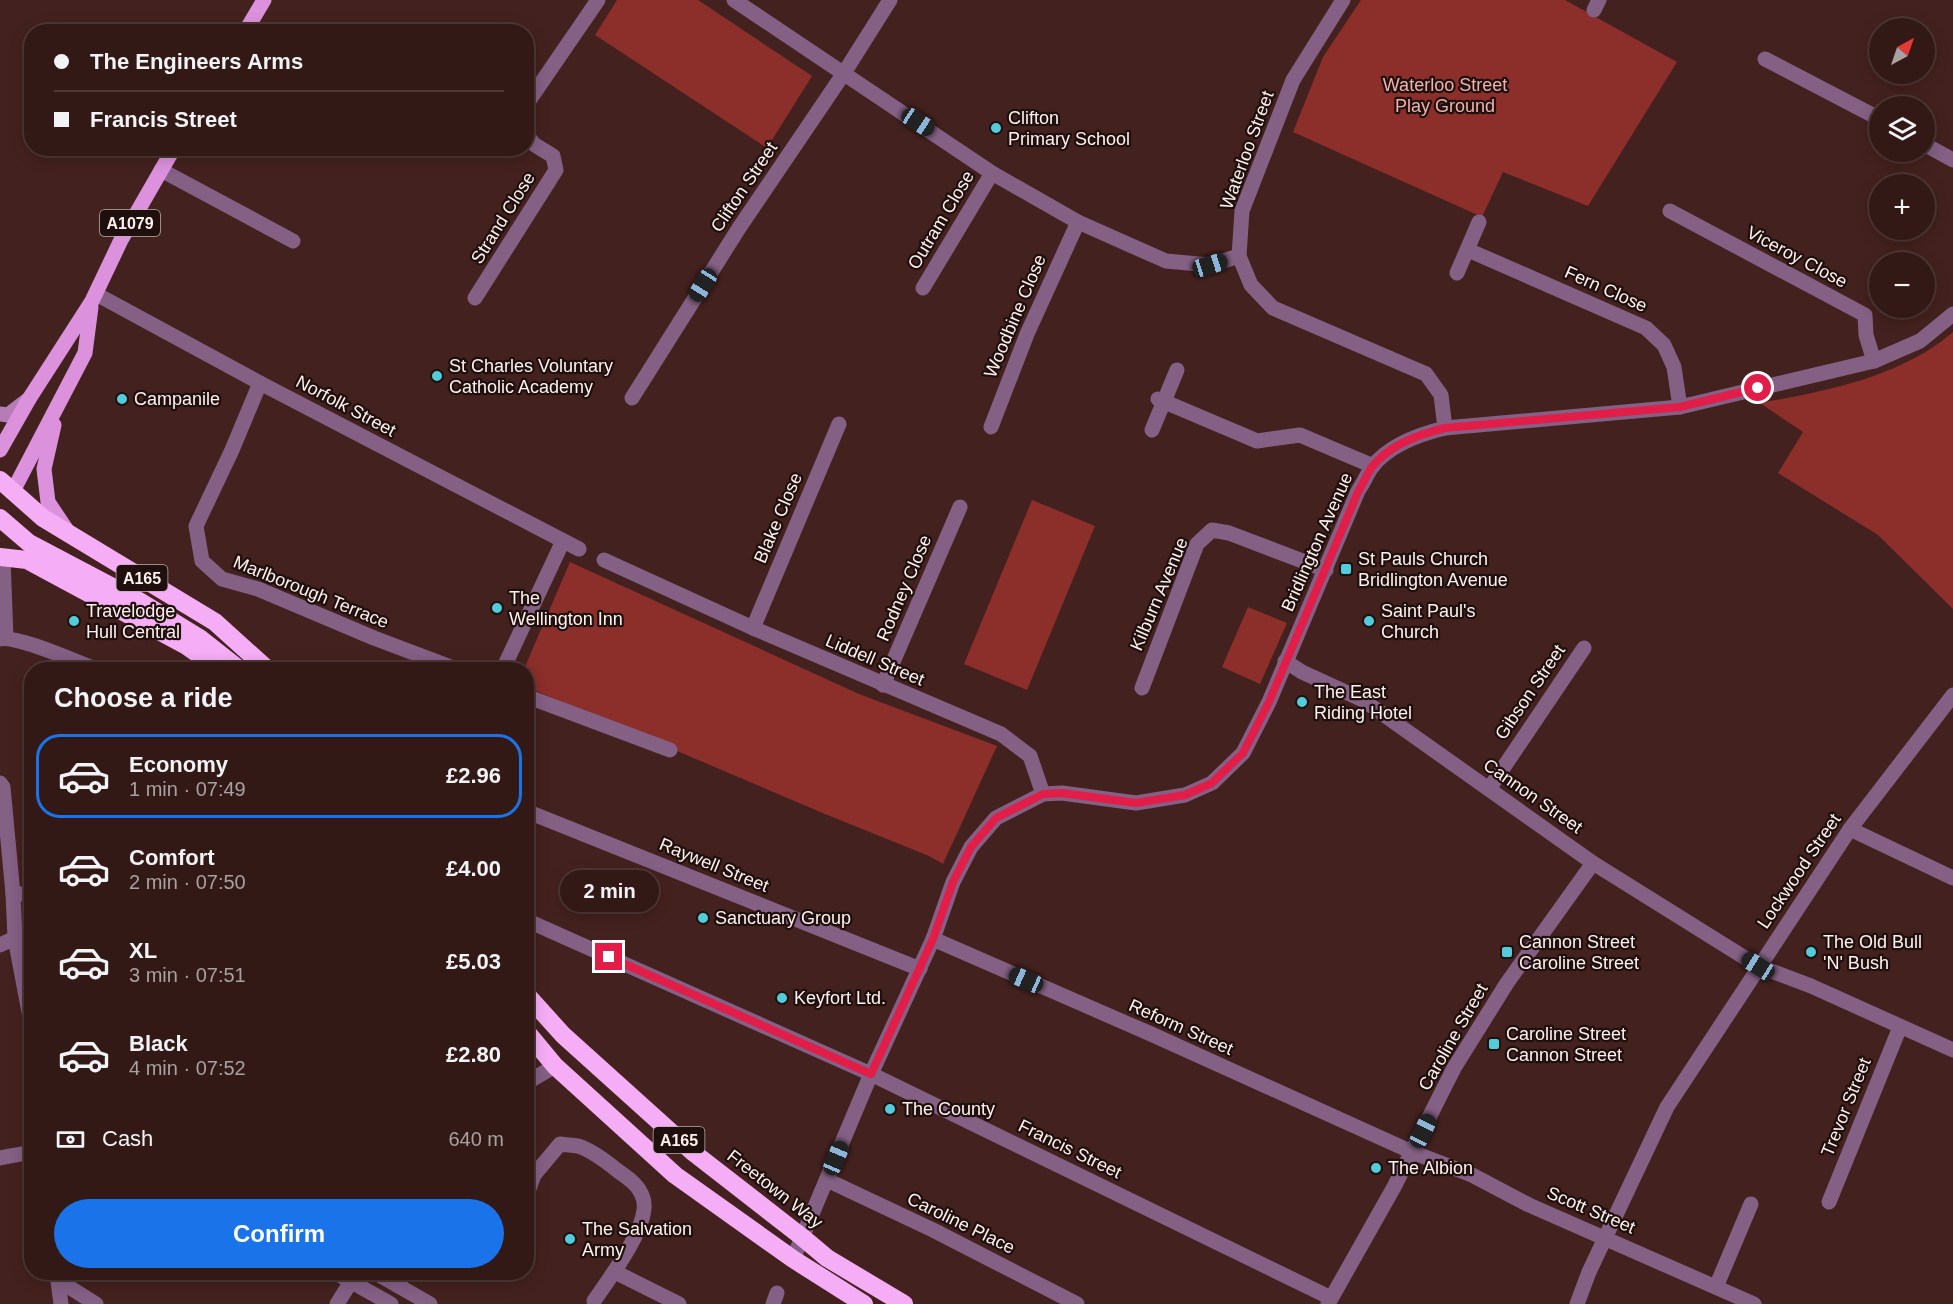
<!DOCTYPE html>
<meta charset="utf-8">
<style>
:root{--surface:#321916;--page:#3a221f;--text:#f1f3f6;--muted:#a8a0a1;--line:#4d3835;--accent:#1a73e8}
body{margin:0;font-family:Helvetica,sans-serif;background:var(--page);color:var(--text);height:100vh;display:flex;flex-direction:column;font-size:22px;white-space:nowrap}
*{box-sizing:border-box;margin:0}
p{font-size:20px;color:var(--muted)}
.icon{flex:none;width:33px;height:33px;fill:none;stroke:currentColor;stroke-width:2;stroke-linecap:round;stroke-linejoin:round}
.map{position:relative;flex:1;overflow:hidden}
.sheet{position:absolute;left:24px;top:662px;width:510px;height:618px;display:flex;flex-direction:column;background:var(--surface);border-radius:24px;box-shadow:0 3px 15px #0003,0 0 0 2px var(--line)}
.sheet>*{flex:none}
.guide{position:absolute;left:24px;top:24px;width:510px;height:132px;border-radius:24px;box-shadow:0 3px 15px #0003,0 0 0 2px var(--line);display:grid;align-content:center;height:132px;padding:0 30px;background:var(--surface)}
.needle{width:39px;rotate:40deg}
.controls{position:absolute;left:1869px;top:18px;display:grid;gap:12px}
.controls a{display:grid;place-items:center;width:66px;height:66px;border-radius:50%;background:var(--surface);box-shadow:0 3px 15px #0003,0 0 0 2px var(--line);font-size:30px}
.end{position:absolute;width:27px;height:27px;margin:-14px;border:8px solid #e11d48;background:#fff;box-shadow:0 0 0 3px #fff}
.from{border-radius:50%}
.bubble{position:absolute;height:42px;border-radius:21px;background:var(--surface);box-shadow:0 3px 15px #0003,0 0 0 2px var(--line);font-size:20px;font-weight:800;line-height:42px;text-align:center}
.car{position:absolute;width:18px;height:36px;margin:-18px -9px;border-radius:8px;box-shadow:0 0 4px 2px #0007;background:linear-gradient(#222 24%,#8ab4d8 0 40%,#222 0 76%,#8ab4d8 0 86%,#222 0)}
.guide b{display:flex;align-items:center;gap:21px;height:57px;font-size:22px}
.guide b+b{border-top:2px solid var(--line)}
.guide i{width:15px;height:15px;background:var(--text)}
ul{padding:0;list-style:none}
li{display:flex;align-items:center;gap:18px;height:84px;margin:0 12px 9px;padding:0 18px;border:3px solid transparent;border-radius:24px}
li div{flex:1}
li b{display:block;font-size:22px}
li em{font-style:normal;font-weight:800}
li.on{border-color:var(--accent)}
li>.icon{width:54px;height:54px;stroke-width:1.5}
h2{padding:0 30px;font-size:27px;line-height:72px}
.pay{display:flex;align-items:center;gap:15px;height:66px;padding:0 30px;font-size:22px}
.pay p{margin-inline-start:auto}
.primary-button{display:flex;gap:12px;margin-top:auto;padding:12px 30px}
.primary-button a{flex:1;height:69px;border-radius:36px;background:var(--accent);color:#fff;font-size:24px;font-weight:800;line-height:69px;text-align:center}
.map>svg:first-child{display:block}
.green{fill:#8c2e2a}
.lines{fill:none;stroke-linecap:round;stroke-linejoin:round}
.street{stroke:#846084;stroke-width:15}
.secondary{stroke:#b57cb6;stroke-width:15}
.primary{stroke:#dc91dd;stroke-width:15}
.highway{stroke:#f5adf5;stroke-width:18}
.route{stroke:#e11d48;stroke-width:8}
.poi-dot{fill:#52cbda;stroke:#1f100e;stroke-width:2}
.labels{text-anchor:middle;stroke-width:4.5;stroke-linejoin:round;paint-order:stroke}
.shield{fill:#1f100e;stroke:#bcaeac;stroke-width:1.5}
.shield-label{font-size:16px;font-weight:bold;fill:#fff1ef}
.park-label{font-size:18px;fill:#f1b2ab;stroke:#1f100e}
.poi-label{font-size:18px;fill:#fff1ef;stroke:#1f100e;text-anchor:start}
.street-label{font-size:18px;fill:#fff1ef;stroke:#1f100e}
</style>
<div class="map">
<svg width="1953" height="1304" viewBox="0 0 1953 1304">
<rect width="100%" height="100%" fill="#43211e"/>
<g class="green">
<polygon points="617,0 698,0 812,76 767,148 595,35"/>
<polygon points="1361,0 1565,0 1677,62 1588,206 1503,172 1482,217 1293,132 1323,57"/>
<path d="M1953,332V609L1878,535L1778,473L1803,432L1760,403C1826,391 1901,377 1953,332Z"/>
<polygon points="1032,500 1095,526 1027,690 964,664"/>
<polygon points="570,562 859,694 997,746 943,864 929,856 825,814 527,687 526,669 524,669"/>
<polygon points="1248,607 1287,623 1260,684 1222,667"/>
</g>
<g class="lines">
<g class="street">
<polyline points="734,0 992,173 1078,222 1166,261 1210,265 1239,256"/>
<polyline points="1343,0 1293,80 1242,211 1239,256 1251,285 1273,308 1426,374 1441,395 1445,428"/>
<polyline points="1594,10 1599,0"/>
<polyline points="1765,59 1880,119"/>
<polyline points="526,105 598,0"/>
<polyline points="1924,144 1953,160"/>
<polyline points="161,170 293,241"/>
<polyline points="1670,211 1865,315 1866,335 1874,361"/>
<polyline points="1468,250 1646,328 1664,345 1674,367 1680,407"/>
<polyline points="1457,273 1479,222"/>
<polyline points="923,288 992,173"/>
<polyline points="96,294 260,383 579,549"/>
<polyline points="475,298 556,170 553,156 535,145 526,135"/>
<polyline points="260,383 232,450 196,526 202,561 222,579 258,589 374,638 456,669"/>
<polyline points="632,398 739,228 844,73 890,0"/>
<polyline points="1158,399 1257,441 1300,435 1373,466"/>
<polyline points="991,427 1027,334 1078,222"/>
<polyline points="1152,430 1177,370"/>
<polyline points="3,558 6,638"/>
<polyline points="604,560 753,628 1001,734 1030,756 1043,794"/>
<polyline points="753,628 839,424"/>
<path d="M0,639C17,635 76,662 96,669"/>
<polyline points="1285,661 1302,672 1363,700 1593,863 1758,966 1811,986 1953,1050"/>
<polyline points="503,669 563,541"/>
<polyline points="883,685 960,507"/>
<polyline points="1142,688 1197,544 1212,530 1229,533 1326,570"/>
<polyline points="526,696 670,750"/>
<polyline points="0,783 3,787 13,894 15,938 32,1028"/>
<polyline points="1489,789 1584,648"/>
<polyline points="526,811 920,969"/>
<polyline points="1850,829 1953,878"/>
<polyline points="13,894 32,894"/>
<polyline points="526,920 871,1074 1331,1298"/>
<polyline points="933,939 1151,1034 1412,1152 1472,1175 1529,1205 1754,1304"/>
<polyline points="0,945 15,938"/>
<polyline points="526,1083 555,1066"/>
<polyline points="0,1158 32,1152"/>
<path d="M526,1171L534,1175L560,1144C566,1145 572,1145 578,1146C591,1150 607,1162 618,1171C628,1178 639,1185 643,1198C652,1223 608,1280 594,1301"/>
<polyline points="827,1180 933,1230 1077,1304"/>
<polyline points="526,1197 534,1175"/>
<polyline points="1829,1202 1900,1027"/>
<path d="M793,1259L871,1074L933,939L953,882L971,847L996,818L1043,794L1062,793L1136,803L1185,795L1212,783L1243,753L1269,702L1358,491C1363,484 1367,474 1372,467C1389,445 1420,434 1445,428L1680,407L1874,361L1920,341L1953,314"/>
<polyline points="334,1272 391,1304"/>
<polyline points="374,1272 430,1304"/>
<polyline points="615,1272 679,1304"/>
<polyline points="57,1274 61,1304"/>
<polyline points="58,1280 96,1304"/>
<polyline points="397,1285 406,1272"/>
<polyline points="1716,1287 1751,1204"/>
<polyline points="337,1304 357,1272"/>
<polyline points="773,1304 777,1293"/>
<polyline points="1328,1304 1394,1187 1454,1068 1507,983 1593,863"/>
<polyline points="1577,1304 1589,1272 1667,1107 1850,829 1953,695"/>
</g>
<polyline class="secondary" points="0,414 8,415 29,399"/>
<g class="primary">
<polyline points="245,32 264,0"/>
<polyline points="54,425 44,469 48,502 68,532"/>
<polyline points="0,450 29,399 92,301 121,240 174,148"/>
<polyline points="13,491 85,353 91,307"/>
</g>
<g class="highway">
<polyline points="0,480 43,518 215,622 267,669"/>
<polyline points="0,518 29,543 139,601 201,639 239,669"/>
<polyline points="0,557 27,560 185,645 219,669"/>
<polyline points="526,994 563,1035 694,1153 802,1237 827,1258 904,1304"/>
<polyline points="526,1031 555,1066 675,1175 793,1259 864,1304"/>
</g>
</g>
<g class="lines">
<path class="route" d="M609,957L871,1074L933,939L953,882L971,847L996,818L1043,794L1062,793L1136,803L1185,795L1212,783L1243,753L1269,702L1358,492C1363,484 1367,474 1372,467C1389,445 1420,434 1445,428L1680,407L1758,388"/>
</g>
<g class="poi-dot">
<circle cx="996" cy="128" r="6"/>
<circle cx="437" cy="376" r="6"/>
<circle cx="122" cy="399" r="6"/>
<rect x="1340" y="563" width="12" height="12" rx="3"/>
<circle cx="497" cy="608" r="6"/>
<circle cx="74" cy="621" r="6"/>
<circle cx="1369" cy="621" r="6"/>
<circle cx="1302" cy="702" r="6"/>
<circle cx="703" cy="918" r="6"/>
<rect x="1501" y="946" width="12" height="12" rx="3"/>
<circle cx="1811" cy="952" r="6"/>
<circle cx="782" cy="998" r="6"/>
<rect x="1488" y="1038" width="12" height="12" rx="3"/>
<circle cx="890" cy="1109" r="6"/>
<circle cx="1376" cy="1168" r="6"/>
<circle cx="570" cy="1239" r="6"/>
</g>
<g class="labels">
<g class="shield">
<rect x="100" y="210" width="60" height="26" rx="4.5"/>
<rect x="116.5" y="565" width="51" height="26" rx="4.5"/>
<rect x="653.5" y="1127" width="51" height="26" rx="4.5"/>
</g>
<g class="shield-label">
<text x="130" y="229">A1079</text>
<text x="142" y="584">A165</text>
<text x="679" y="1146">A165</text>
</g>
<g class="park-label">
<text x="1445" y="91">Waterloo Street<tspan x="1445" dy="21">Play Ground</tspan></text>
</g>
<g class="poi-label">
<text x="1008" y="124">Clifton<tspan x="1008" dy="21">Primary School</tspan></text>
<text x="449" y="372">St Charles Voluntary<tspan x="449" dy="21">Catholic Academy</tspan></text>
<text x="134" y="405">Campanile</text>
<text x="1358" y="565">St Pauls Church<tspan x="1358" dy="21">Bridlington Avenue</tspan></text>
<text x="509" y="604">The<tspan x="509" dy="21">Wellington Inn</tspan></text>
<text x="86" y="617">Travelodge<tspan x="86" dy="21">Hull Central</tspan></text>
<text x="1381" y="617">Saint Paul's<tspan x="1381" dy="21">Church</tspan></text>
<text x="1314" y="698">The East<tspan x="1314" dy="21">Riding Hotel</tspan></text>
<text x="715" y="924">Sanctuary Group</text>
<text x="1519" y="948">Cannon Street<tspan x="1519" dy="21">Caroline Street</tspan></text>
<text x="1823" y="948">The Old Bull<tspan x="1823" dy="21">'N' Bush</tspan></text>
<text x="794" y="1004">Keyfort Ltd.</text>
<text x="1506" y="1040">Caroline Street<tspan x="1506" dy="21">Cannon Street</tspan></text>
<text x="902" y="1115">The County</text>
<text x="1388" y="1174">The Albion</text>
<text x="582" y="1235">The Salvation<tspan x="582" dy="21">Army</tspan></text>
</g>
<g class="street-label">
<text transform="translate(1247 150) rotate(-70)" y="6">Waterloo Street</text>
<text transform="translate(744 187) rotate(-56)" y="6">Clifton Street</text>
<text transform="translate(503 218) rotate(-58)" y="6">Strand Close</text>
<text transform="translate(941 220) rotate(-59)" y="6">Outram Close</text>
<text transform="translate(1797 257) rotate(28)" y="6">Viceroy Close</text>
<text transform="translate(1606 289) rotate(24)" y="6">Fern Close</text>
<text transform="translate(1015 316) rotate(-67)" y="6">Woodbine Close</text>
<text transform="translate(346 406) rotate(28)" y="6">Norfolk Street</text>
<text transform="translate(778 518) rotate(-67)" y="6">Blake Close</text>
<text transform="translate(1317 542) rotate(-66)" y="6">Bridlington Avenue</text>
<text transform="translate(904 588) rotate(-67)" y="6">Rodney Close</text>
<text transform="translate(311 592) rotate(22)" y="6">Marlborough Terrace</text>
<text transform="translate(1159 594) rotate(-67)" y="6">Kilburn Avenue</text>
<text transform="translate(875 660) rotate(23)" y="6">Liddell Street</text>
<text transform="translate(1530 692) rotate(-56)" y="6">Gibson Street</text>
<text transform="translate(1533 796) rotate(35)" y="6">Cannon Street</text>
<text transform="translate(714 865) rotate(22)" y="6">Raywell Street</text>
<text transform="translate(1799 871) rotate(-56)" y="6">Lockwood Street</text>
<text transform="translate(1181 1027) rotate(24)" y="6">Reform Street</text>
<text transform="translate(1453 1037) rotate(-60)" y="6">Caroline Street</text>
<text transform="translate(1846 1107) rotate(-68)" y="6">Trevor Street</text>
<text transform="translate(1070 1149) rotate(26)" y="6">Francis Street</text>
<text transform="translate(775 1189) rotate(38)" y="6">Freetown Way</text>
<text transform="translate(1591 1210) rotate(23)" y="6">Scott Street</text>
<text transform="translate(961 1223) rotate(26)" y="6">Caroline Place</text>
</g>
</g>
</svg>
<div class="controls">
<a><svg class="needle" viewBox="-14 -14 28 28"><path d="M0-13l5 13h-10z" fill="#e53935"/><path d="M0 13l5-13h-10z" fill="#a8a0a1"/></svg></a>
<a><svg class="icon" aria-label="layers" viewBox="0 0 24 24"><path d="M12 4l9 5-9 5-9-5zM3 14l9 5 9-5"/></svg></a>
<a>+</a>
<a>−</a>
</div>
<i class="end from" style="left:1758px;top:388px"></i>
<i class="end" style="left:609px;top:957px"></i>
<div class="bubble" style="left:560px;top:870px;width:99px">2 min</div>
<i class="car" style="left:918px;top:122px;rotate:123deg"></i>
<i class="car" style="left:1210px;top:265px;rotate:73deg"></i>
<i class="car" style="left:703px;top:285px;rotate:212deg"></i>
<i class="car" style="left:1758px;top:966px;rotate:302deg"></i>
<i class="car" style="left:1026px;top:980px;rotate:294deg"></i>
<i class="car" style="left:1423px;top:1131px;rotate:26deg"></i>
<i class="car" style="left:836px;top:1158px;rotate:23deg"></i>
<div class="guide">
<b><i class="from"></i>The Engineers Arms</b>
<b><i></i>Francis Street</b>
</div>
<section class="sheet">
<h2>Choose a ride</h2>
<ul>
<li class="on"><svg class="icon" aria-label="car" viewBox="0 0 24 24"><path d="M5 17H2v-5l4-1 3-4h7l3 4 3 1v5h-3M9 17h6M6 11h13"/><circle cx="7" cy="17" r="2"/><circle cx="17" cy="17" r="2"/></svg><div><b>Economy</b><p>1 min · 07:49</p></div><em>£2.96</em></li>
<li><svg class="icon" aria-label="car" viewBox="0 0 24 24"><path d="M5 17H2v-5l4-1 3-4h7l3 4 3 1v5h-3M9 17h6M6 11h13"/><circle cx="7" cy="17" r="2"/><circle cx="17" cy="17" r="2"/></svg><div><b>Comfort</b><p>2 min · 07:50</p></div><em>£4.00</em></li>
<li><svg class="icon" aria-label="car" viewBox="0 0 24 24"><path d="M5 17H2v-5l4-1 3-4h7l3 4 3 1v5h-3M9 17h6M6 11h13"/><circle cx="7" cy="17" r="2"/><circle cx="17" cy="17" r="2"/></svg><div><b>XL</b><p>3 min · 07:51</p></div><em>£5.03</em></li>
<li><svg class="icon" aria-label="car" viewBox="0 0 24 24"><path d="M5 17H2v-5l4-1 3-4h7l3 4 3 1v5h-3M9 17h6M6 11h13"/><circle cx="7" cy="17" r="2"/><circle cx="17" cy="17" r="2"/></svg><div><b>Black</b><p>4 min · 07:52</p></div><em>£2.80</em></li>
</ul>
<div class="pay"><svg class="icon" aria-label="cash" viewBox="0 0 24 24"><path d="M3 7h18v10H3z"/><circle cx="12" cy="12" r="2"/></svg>Cash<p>640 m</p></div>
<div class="primary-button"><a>Confirm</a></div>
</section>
</div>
